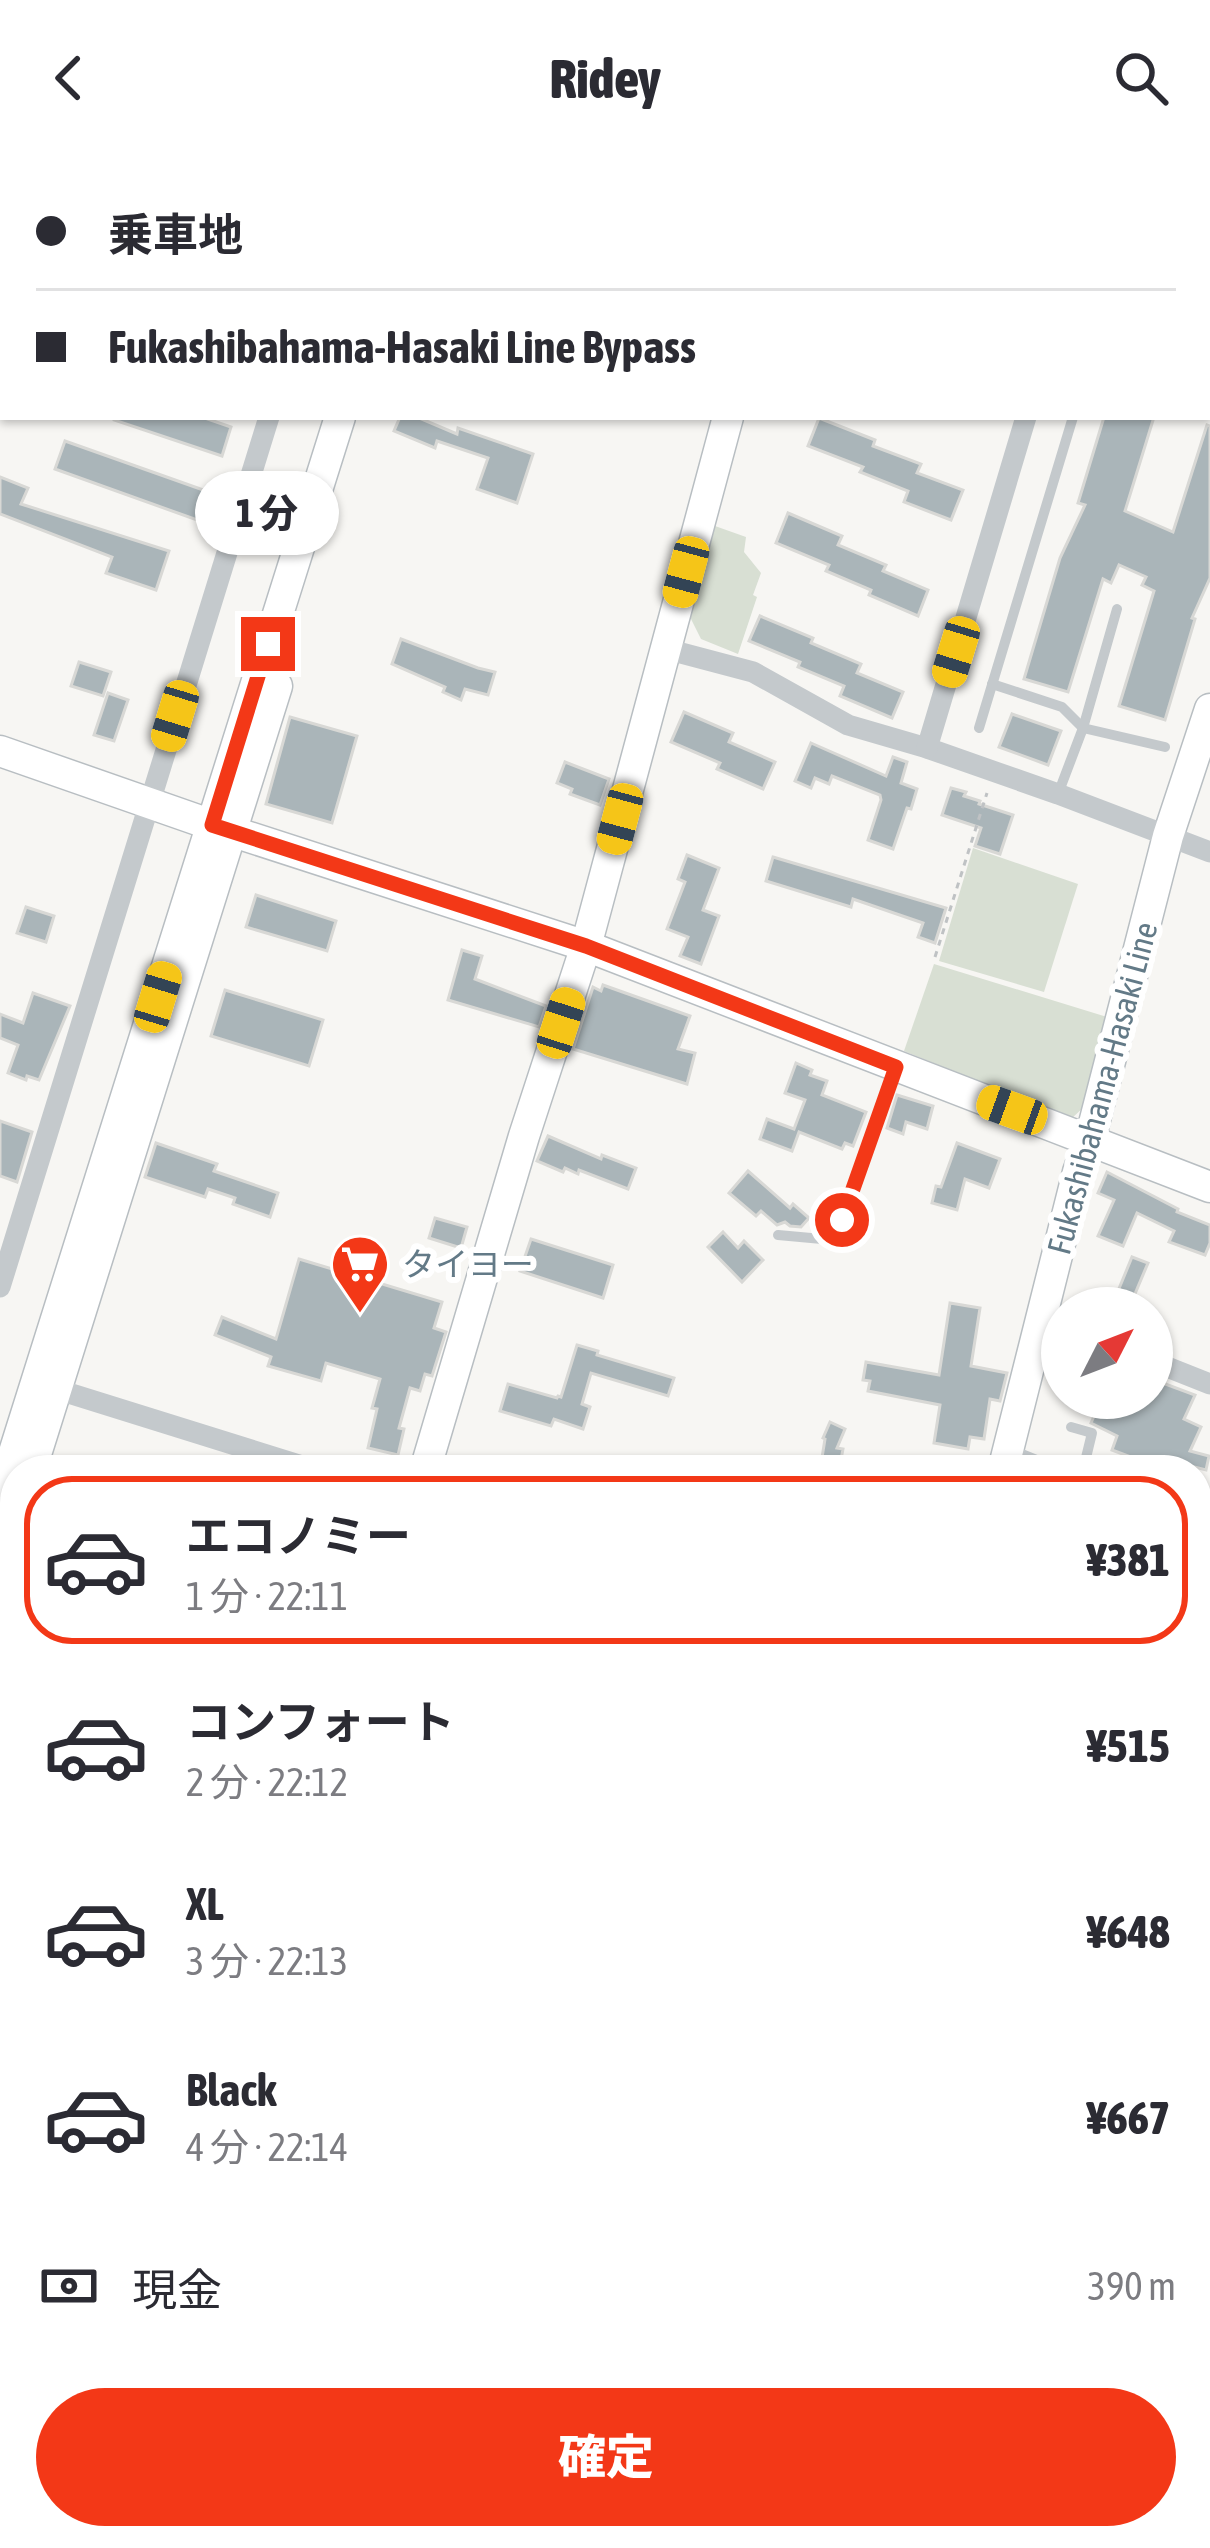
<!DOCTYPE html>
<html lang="ja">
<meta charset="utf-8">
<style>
:root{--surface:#fff;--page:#f7f7f7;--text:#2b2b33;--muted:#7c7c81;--line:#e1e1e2;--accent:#f33817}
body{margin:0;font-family:"Asap Condensed","Noto Sans JP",sans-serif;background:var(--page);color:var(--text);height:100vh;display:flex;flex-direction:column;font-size:45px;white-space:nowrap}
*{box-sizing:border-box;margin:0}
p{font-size:39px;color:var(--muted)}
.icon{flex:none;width:66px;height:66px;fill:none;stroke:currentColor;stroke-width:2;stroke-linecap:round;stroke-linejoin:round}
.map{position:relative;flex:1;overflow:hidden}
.sheet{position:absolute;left:0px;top:1299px;width:1212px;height:1095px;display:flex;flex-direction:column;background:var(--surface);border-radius:48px 48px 0 0;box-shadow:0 3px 9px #0004}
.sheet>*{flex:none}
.hud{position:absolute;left:0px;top:0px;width:1212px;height:264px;box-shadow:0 3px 9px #0004;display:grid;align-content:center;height:264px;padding:0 36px;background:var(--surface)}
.needle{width:78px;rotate:48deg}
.tools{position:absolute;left:1041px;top:1131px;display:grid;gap:24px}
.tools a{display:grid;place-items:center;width:132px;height:132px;border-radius:50%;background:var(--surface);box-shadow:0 3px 9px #0004;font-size:60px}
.end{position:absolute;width:54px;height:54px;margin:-27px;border:15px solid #f33817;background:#fff;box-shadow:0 0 0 6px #fff}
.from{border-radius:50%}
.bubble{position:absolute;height:84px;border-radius:42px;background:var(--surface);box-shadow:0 3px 9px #0004;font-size:39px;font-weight:800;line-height:84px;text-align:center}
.car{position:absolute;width:36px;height:72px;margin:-36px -18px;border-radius:15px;box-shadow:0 0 9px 3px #0007;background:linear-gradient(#f5c518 24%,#345 0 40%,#f5c518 0 76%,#345 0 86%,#f5c518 0)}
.hud b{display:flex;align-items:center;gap:42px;height:114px;font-size:45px}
.hud b+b{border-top:3px solid var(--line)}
.hud i{width:30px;height:30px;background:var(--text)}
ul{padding:21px 0 0;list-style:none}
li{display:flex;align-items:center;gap:36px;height:168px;margin:0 24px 18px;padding:0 12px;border:6px solid transparent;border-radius:48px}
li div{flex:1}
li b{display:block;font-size:45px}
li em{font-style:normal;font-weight:800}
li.on{border-color:var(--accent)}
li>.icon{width:108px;height:108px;stroke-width:1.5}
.pay{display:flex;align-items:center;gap:30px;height:132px;padding:0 36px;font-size:45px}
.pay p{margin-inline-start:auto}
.action{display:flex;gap:24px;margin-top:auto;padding:24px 36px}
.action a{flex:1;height:138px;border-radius:72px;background:var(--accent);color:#fff;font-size:48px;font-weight:800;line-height:138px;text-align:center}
header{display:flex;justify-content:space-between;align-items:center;height:156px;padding:0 36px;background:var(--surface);font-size:54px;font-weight:800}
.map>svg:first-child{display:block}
.green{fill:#d8dfd3}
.building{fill:#aab5b9;stroke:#d8d8d5;stroke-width:3}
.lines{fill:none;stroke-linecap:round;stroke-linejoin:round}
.secondary-casing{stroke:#b8bec2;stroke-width:33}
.path{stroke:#bfc2c4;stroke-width:3;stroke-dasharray:6 6;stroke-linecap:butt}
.lane{stroke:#c4c9cc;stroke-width:10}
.street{stroke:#c4c9cc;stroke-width:21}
.secondary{stroke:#fff;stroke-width:30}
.route{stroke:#f33817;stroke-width:15}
.labels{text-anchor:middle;stroke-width:12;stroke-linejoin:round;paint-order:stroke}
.street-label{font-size:33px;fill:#637a87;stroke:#fff}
.poi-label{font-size:33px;fill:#637a87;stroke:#fff;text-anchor:start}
</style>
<header><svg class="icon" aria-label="back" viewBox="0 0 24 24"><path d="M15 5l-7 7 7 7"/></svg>Ridey<svg class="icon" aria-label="search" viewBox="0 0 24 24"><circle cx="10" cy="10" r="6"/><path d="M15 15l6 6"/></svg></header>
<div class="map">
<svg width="1210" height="2392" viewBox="0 0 1210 2392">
<rect width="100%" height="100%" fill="#f7f6f3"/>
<g class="green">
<polygon points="715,370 746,381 744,396 761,417 753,439 757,441 738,498 701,483 688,457"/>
<polygon points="973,692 1078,728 1044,836 939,805"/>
<polygon points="934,808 1107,861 1084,951 1071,963 904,895"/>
</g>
<g class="building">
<polygon points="114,261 202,261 231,271 222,300 114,264"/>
<polygon points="400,261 417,261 457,278 458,272 533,298 517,347 477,333 488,302 437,285 435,292 394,275"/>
<polygon points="1104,261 1154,261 1125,355 1173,376 1207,269 1210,270 1210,422 1192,462 1195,463 1165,564 1119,550 1154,435 1142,429 1146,421 1119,409 1111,427 1103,423 1068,536 1024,523 1060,402 1085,349 1078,347"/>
<polygon points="819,262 875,284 873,290 921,308 917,317 963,334 951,364 904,346 908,335 860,316 863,311 808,290"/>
<polygon points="65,285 209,336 200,365 55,313"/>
<polygon points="0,321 28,332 21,348 169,395 156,434 106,417 112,401 0,358"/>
<polygon points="788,357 842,380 838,389 886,409 883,415 928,434 918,460 869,439 871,434 826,415 829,409 776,387"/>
<polygon points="760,460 813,482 811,487 861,508 857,517 903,536 892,562 840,540 844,530 798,511 800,506 749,485"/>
<polygon points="401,483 478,512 495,516 488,539 465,533 461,544 443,536 445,531 392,508"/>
<polygon points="79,506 111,516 103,540 71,530"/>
<polygon points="108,537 128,544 114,585 94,579"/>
<polygon points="684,556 733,577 729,586 775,606 763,633 717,613 720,607 671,586"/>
<polygon points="1012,558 1061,575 1048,609 999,591"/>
<polygon points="290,561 357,580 332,667 266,648"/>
<polygon points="811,587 886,620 893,601 907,606 901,627 917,633 911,653 907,652 893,693 868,684 881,644 880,639 832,620 829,628 815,622 811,632 795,625"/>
<polygon points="565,606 609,623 600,649 570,638 572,633 557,627"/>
<polygon points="951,632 966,636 964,640 980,645 979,648 1013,659 1000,698 975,690 981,672 942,659"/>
<polygon points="687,699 719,712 703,754 719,760 701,808 680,800 688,781 667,773 685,726 678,723"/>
<polygon points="773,701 946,752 935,787 918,781 923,767 853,743 851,751 766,725"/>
<polygon points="256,739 336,765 327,795 246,771"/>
<polygon points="26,751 54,760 46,786 17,777"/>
<polygon points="462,794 482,800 475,823 546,850 539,871 448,844"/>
<polygon points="603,829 690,860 678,893 695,897 687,928 573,893 593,831 601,835"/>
<polygon points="225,834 323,864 309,910 211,880"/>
<polygon points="33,837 70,850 39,924 27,920 26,924 8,917 18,889 0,882 0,858 23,867"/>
<polygon points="796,907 812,914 810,919 827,925 822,939 866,956 853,990 845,987 842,993 799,976 792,995 760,983 767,963 794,973 805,944 785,937"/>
<polygon points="897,939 933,950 927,973 906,966 903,978 887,972"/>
<polygon points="0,965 32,976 17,1026 0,1020"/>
<polygon points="548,980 601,1003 602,999 636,1012 628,1033 579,1014 578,1018 565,1012 563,1016 537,1005"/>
<polygon points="156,987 217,1008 214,1015 278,1037 270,1061 233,1048 235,1042 208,1033 205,1041 145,1021"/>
<polygon points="957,987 1000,1003 989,1032 965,1023 957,1054 932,1047 936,1030 941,1031"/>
<polygon points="748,1015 790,1052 793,1048 809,1062 801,1071 790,1070 785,1066 777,1069 761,1055 756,1060 729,1037"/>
<polygon points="1107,1016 1178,1053 1177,1056 1210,1069 1210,1087 1205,1099 1169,1086 1174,1075 1137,1057 1123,1090 1098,1080 1114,1044 1098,1037"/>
<polygon points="435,1062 467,1071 461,1092 429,1082"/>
<polygon points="723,1076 738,1092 744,1085 763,1104 742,1126 708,1091"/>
<polygon points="531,1083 613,1109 603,1142 520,1115"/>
<polygon points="1132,1101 1148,1107 1129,1152 1111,1152"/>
<polygon points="299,1103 442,1146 434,1172 446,1176 432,1220 425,1218 420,1235 410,1232 399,1272 404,1273 398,1299 368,1292 377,1253 372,1252 380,1223 326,1207 321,1225 268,1210 271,1201 215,1179 222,1161 276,1183"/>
<polygon points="950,1147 980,1152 971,1210 1007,1217 1000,1245 990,1243 984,1283 970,1281 968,1293 934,1287 940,1249 868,1235 870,1225 863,1224 866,1206 939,1219"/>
<polygon points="577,1189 598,1195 597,1199 674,1222 668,1240 591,1217 582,1248 590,1251 583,1273 554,1263 551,1270 500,1255 508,1228 557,1242 558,1240 561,1241"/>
<polygon points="1152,1223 1195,1239 1184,1263 1201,1271 1190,1295 1209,1300 1206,1314 1163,1303 1160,1312 1112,1294 1117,1280 1091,1267 1098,1251 1116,1259 1124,1242 1152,1242"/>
<polygon points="830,1266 845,1273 837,1292 843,1293 839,1314 827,1312 820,1314 825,1283 823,1282"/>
</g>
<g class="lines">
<g class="secondary-casing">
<g id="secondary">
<polyline points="421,3 422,0"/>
<polyline points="807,3 808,0"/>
<polyline points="0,595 212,669 586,790 1210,1031"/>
<polyline points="31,1314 277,530"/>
<polyline points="425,1314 524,980 586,790 728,261"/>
<polyline points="1003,1314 1078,1016 1090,983 1168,680 1210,553"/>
<polyline points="0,1341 340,261"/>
<polyline points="0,1414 15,1366"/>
<polyline points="695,2392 699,2379"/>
</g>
</g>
<g class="path">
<polyline points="935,801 987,637"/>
<polyline points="1197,1426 1210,1432"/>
<polyline points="1197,1704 1210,1709"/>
<polyline points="49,2392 54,2379"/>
<polyline points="565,2392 570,2379"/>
<polyline points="921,2392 927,2379"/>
</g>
<g class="lane">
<polyline points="992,528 1062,551 1083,572 1165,591"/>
<polyline points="979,572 1073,261"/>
<polyline points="1058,638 1083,572 1117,453"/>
<polyline points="778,1079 822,1083 842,1063 895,914"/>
<polyline points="1071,1271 1092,1277 1083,1314"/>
<polyline points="1012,1294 1061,1314"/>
</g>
<g class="street">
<polyline points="930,0 941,3"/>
<polyline points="349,3 350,0"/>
<polyline points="956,3 956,0"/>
<polyline points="1055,3 1056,0"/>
<polyline points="1150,3 1151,0"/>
<polyline points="666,493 753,516 848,569 927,592 1058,638 1210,696"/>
<polyline points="927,592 1026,261"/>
<polyline points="0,1131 269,261"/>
<polyline points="1152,1205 1210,1228"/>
<polyline points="46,1230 315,1314"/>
<polyline points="1197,1543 1210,1548"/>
<polyline points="0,1810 15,1816"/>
<polyline points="1197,1870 1210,1875"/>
<polyline points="0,2240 15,2222"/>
<polyline points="1197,2291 1210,2296"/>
<polyline points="1197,2351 1210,2321"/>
<polyline points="659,2379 693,2392"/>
<polyline points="868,2379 897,2392"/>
<polyline points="306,2392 312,2379"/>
<polyline points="1179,2392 1185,2379"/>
</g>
<use href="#secondary" class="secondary"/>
</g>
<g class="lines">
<polyline class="route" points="268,488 212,669 586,790 896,911 842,1064"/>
</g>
<defs>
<g id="supermarket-pin" transform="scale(3)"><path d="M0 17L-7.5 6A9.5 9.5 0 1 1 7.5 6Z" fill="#f33817" stroke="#fff"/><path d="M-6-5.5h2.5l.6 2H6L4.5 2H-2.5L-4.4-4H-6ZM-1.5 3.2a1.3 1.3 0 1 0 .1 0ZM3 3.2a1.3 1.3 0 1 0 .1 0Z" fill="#fff"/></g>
</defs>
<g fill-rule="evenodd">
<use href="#supermarket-pin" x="360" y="1108"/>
</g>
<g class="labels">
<g class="street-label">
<text transform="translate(1102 932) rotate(-75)" y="12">Fukashibahama-Hasaki Line</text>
</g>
<g class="poi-label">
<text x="402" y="1120">タイヨー</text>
</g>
</g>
</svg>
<div class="tools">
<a><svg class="needle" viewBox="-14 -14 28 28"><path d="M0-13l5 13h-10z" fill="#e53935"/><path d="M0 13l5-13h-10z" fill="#7c7c81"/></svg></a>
</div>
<i class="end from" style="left:842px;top:1064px"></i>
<i class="end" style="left:268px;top:488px"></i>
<div class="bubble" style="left:195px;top:315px;width:144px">1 分</div>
<i class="car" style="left:686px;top:416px;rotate:195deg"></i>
<i class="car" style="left:956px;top:496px;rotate:197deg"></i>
<i class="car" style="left:175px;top:560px;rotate:197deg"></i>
<i class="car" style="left:620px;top:663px;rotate:195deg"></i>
<i class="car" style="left:158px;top:841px;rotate:17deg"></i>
<i class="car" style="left:561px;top:867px;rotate:18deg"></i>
<i class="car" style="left:1012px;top:954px;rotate:290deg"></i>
<div class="hud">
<b><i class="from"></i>乗車地</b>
<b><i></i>Fukashibahama-Hasaki Line Bypass</b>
</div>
<section class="sheet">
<ul>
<li class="on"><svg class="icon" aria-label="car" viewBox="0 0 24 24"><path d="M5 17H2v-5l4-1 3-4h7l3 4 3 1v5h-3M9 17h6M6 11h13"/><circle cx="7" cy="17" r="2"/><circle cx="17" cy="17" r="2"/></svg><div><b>エコノミー</b><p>1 分 · 22:11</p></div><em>¥381</em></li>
<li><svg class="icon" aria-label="car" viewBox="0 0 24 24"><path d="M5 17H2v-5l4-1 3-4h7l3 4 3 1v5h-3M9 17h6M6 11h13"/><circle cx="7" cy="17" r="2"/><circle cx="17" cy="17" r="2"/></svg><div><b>コンフォート</b><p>2 分 · 22:12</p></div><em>¥515</em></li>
<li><svg class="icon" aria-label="car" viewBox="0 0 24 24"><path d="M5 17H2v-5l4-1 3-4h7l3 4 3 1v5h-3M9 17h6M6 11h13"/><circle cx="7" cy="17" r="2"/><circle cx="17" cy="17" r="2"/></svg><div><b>XL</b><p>3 分 · 22:13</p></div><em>¥648</em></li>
<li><svg class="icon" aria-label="car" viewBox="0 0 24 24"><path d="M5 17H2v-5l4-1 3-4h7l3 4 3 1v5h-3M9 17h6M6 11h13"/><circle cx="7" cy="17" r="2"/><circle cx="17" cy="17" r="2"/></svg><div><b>Black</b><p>4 分 · 22:14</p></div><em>¥667</em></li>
</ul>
<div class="pay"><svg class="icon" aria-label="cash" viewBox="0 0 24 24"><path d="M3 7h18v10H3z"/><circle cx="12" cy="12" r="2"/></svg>現金<p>390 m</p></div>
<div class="action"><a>確定</a></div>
</section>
</div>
